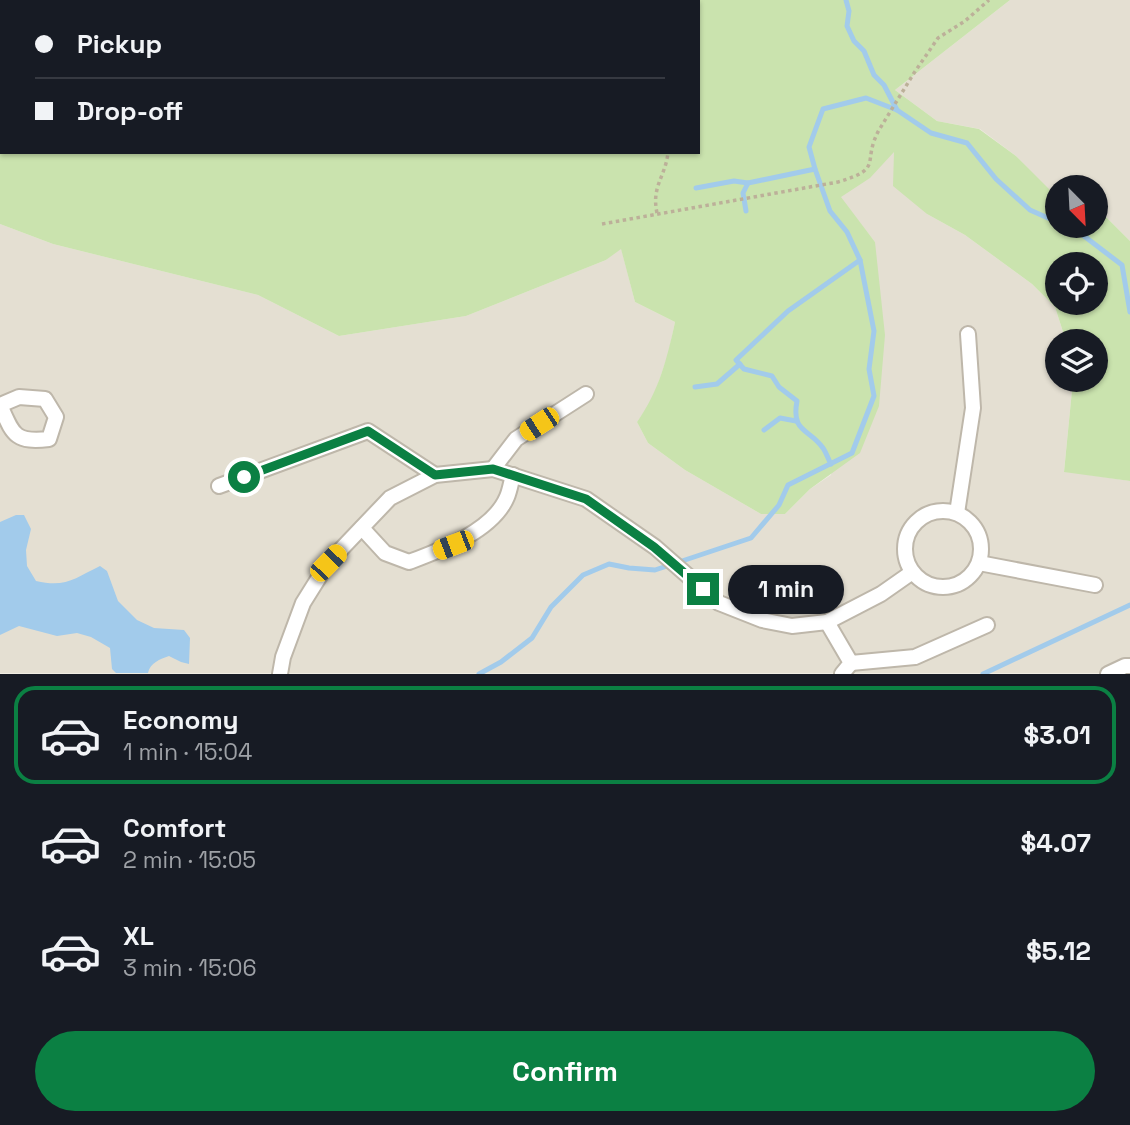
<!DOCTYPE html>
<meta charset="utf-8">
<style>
:root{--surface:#171b24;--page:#20242c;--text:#f1f3f6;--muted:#9ea1a6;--line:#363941;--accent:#0b8043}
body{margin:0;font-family:"Space Grotesk",sans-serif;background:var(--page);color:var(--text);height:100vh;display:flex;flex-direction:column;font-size:26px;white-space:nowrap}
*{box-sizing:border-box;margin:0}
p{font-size:23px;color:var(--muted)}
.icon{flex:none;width:38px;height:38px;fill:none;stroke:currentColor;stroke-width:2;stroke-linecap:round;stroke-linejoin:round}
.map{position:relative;height:674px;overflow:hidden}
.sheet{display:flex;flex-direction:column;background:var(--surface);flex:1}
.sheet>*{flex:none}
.top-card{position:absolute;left:0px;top:0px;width:700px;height:154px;box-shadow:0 2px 5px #0004;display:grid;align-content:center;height:154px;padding:0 35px;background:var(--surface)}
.needle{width:46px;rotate:156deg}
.tools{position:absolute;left:1045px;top:175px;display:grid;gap:14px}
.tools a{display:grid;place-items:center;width:63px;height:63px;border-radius:50%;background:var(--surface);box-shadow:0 2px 5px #0004;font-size:35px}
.end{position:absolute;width:32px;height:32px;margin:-16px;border:9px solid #0b8043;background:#fff;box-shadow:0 0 0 4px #fff}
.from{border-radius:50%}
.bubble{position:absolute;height:49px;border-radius:24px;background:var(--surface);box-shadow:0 2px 5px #0004;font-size:23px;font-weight:700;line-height:49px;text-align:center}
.car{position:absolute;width:21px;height:42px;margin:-21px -10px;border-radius:9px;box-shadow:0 0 5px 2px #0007;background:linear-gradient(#f5c518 24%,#345 0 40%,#f5c518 0 76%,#345 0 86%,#f5c518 0)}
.top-card b{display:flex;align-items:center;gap:24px;height:66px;font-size:26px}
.top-card b+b{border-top:2px solid var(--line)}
.top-card i{width:18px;height:18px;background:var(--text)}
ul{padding:12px 0 0;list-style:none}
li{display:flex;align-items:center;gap:21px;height:98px;margin:0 14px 10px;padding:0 21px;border:4px solid transparent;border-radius:21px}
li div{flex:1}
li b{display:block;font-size:26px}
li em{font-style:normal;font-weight:700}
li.current{border-color:var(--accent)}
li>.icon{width:63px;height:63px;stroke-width:1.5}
.primary-button{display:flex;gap:14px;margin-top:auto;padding:14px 35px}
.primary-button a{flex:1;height:80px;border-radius:42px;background:var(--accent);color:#fff;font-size:28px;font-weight:700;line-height:80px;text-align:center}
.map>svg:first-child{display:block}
.residential{fill:#e4dfd2}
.green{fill:#cae3ae;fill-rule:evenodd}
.water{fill:#a2cbeb}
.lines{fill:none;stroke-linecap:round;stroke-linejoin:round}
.stream{stroke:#a2cbeb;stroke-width:5}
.street-casing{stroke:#beb7aa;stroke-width:18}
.path{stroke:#bcb099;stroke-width:3.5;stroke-dasharray:3.5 3.5;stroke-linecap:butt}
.street{stroke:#fff;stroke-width:14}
.route{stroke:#0b8043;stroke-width:9}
</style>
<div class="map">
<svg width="1130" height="674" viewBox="0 0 1130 674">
<rect width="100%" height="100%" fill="#f0ede3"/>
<g class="residential">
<polygon points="16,0 687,0 687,2 22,2"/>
<polygon points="1010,0 1130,0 1130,241 1105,216 1096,212 1096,187 1057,187 1057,197 1054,196 1016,156 980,129 937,121 895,90"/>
<polygon points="894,151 927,214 965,235 1032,284 1055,307 1066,341 1057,341 1057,380 1073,380 1064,471 1130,481 1130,673 0,673 0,224 53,244 258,295 339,336 466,316 606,260 621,248 635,302 675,322 668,355 652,401 637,422 648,443 685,470 761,514 785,514 810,489 831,475 875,242 840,197"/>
</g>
<path class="green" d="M0,0L22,2H2V152H698V2L687,0H1010L895,90L937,121L979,129L1016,156L1057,197V226H1096V212L1105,216L1130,241V481L1064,472L1073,380H1096V341H1066L1055,307L1032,284L965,235L927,214L893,186L894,152L870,178L841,197L875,242L885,335L879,406L860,453L810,489L785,514H761L685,470L648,443L637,422C659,391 667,359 675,322L635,302L621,249L606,260L466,316L339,336L258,295L53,244L0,224ZM1057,264H1096V303H1057Z"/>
<path class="water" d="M16,515H24L31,529L26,550L27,566L36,581C66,588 75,578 100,566L107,571L118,601L137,620L154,628L184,630L190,638L189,664L181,662L169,656C160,659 150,663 148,673H116L112,669L110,648L91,637L77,633L57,636L19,626L0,635V522Z"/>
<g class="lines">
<g class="stream">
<polyline points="846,0 849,11 847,26 854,41 864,51 874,75 884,85 897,110"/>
<polyline points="696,188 734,181 748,183 815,169"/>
<polyline points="746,211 743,193 748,183"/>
<polyline points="1064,226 1080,233 1122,265 1130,312"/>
<polyline points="695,387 717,384 740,364"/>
<polyline points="764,430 780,418 796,421"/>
<path d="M831,464C828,459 826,452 823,448C809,428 791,433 797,401L779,387L772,376L744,369L736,360L788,311L860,260"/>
<polyline points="479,674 501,662 532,638 551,607 583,575 609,564 629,568 655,570 751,538 779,505 788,485 852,453 874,396 869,369 874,331 860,260 847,232 830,211 815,169 809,147 823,109 866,98 897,110 931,133 967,143 996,179 1030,210 1057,222"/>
<polyline points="983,674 1130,605"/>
</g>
<g class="street-casing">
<g id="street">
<path d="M19,397L45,399L56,417L49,439C14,443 13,434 0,405Z"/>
<polyline points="493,469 516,439 586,394"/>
<polyline points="219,486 368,431 435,475"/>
<circle cx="943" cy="549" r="38"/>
<polyline points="957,513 973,408 968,334"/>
<path d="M362,528L385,553L409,562C441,550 493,531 507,497C510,490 511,482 513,475"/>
<polyline points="979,563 1095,585"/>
<polyline points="827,622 851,663 842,674"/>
<polyline points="851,663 915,657 987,625"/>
<polyline points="280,674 283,657 303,603 328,563 390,498 435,475 493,469 586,499 655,547 719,603 762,620 792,626 827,622 881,594 911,573"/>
<polyline points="1108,674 1125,666 1130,666"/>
</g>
</g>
<g class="path">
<polyline points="0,20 2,20"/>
<path d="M657,213C651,186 666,176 668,152"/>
<path d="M602,224L838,182C885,168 861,163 879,130L914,73L938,38L965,21L989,0"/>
</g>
<use href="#street" class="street"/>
</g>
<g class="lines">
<polyline class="route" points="244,477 368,431 435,475 493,469 586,499 654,547 703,589"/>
</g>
</svg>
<div class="tools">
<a><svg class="needle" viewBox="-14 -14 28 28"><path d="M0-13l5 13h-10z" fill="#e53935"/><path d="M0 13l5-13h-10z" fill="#9ea1a6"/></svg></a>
<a><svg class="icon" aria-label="locate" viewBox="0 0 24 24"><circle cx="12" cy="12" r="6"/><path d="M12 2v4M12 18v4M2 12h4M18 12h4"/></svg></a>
<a><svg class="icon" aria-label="layers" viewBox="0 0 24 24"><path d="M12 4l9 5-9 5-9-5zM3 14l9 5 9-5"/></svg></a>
</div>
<i class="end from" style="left:244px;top:477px"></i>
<i class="end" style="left:703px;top:589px"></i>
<div class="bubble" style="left:728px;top:565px;width:116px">1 min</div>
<i class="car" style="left:539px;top:424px;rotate:237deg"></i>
<i class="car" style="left:453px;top:545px;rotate:249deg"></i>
<i class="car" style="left:328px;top:563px;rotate:44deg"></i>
<div class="top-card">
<b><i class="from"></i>Pickup</b>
<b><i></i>Drop-off</b>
</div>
</div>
<section class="sheet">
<ul>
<li class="current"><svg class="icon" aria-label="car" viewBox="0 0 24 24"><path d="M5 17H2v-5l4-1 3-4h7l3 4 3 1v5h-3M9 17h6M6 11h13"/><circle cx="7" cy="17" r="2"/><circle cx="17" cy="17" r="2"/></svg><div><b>Economy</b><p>1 min · 15:04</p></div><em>$3.01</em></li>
<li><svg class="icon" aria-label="car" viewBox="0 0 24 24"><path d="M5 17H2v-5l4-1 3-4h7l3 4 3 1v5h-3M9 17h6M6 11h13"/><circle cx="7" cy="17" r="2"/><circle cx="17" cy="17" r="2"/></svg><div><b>Comfort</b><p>2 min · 15:05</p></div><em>$4.07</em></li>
<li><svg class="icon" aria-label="car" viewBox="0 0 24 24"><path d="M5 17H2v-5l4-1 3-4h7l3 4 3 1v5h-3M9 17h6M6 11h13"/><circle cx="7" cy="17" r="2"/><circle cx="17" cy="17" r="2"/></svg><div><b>XL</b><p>3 min · 15:06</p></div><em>$5.12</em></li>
</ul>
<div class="primary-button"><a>Confirm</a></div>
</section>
